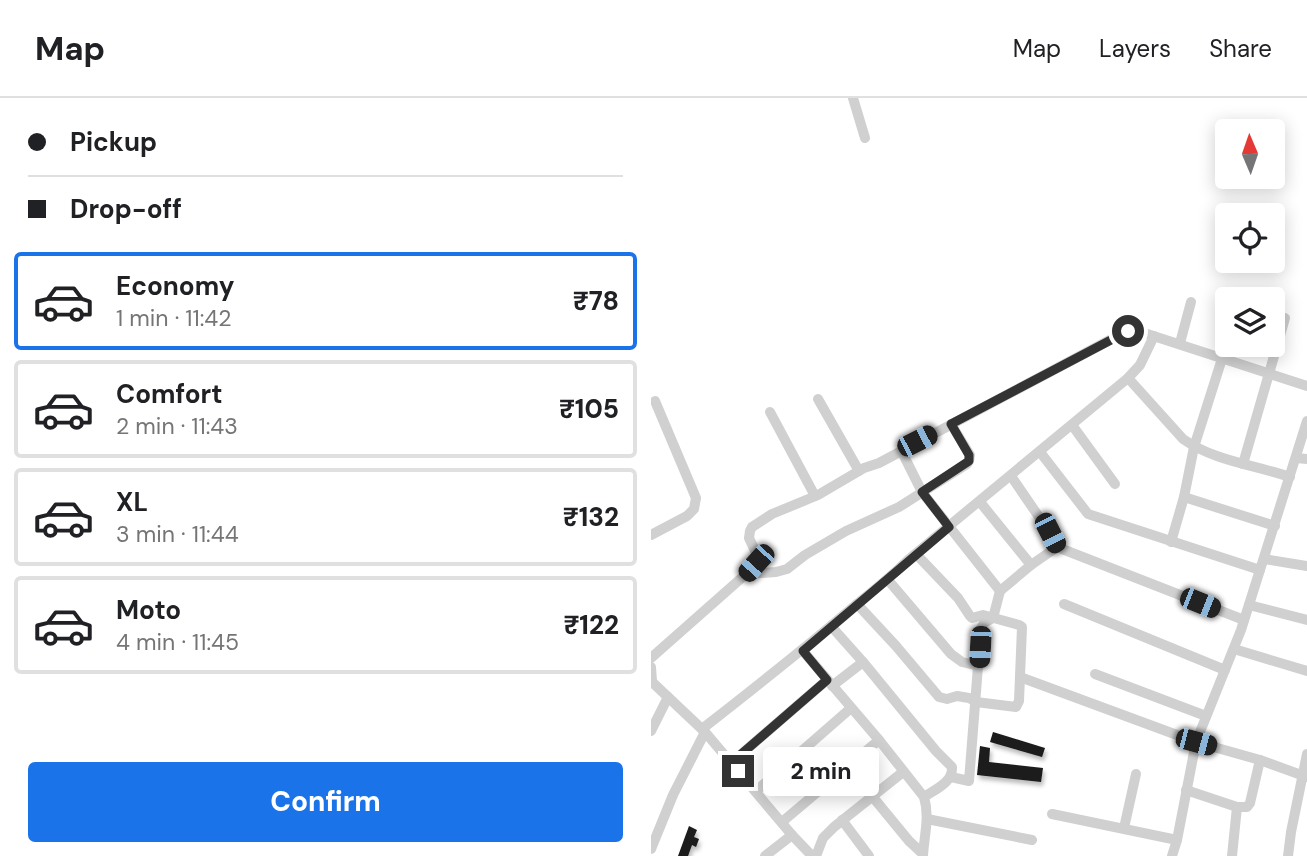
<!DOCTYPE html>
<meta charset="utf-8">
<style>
:root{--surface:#fff;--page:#f6f6f6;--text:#202124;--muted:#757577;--line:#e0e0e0;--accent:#1a73e8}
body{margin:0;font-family:"DM Sans",sans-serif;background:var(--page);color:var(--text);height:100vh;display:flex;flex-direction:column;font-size:26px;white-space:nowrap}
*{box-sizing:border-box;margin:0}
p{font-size:23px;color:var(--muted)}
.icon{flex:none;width:38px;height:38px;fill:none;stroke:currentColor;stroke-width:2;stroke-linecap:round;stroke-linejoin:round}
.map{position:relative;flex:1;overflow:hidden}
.drawer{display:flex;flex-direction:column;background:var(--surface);width:651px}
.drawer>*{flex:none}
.hud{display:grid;align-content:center;height:154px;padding:0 28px;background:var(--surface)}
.needle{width:46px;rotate:358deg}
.fabs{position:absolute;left:564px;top:21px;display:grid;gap:14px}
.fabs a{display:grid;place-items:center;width:70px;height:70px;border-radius:7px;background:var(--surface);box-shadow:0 4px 18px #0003;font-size:35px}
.end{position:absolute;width:32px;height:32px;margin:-16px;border:9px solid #333;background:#fff;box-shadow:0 0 0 4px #fff}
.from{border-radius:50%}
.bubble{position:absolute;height:49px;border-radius:7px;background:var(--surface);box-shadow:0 4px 18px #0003;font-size:23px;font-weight:800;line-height:49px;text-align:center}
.car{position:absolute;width:21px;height:42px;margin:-21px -10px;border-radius:9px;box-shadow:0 0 5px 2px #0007;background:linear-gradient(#222 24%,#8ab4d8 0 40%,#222 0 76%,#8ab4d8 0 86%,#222 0)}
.hud b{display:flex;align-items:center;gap:24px;height:66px;font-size:26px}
.hud b+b{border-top:2px solid var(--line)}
.hud i{width:18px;height:18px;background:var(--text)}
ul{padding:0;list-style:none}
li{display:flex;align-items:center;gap:21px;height:98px;margin:0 14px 10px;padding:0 14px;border:4px solid var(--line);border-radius:7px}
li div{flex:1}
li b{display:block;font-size:26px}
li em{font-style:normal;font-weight:800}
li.selected{border-color:var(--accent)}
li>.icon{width:63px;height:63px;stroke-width:1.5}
.action{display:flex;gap:14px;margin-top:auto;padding:14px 28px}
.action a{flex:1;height:80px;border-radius:7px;background:var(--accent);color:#fff;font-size:28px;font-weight:800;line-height:80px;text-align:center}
header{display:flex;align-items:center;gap:42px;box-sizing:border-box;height:98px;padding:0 35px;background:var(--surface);border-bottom:2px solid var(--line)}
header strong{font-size:33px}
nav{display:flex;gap:38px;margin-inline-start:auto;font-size:24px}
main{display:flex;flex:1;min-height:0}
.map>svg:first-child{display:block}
.building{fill:#1a1a1a;filter:url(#shadow)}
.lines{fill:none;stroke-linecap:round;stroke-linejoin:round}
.minor{stroke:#d0d0d0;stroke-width:10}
.route{stroke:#333;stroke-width:9}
</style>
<header>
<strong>Map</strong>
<nav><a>Map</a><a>Layers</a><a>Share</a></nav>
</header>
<main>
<section class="drawer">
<div class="hud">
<b><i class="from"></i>Pickup</b>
<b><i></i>Drop-off</b>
</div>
<ul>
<li class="selected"><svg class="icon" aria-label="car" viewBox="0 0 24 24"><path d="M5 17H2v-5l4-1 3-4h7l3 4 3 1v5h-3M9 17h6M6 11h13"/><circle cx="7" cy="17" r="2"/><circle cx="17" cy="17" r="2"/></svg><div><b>Economy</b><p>1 min · 11:42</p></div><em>₹78</em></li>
<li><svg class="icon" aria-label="car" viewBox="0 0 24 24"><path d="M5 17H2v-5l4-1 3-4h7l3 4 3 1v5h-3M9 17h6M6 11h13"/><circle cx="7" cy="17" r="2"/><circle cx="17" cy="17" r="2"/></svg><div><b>Comfort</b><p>2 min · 11:43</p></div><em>₹105</em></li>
<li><svg class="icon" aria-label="car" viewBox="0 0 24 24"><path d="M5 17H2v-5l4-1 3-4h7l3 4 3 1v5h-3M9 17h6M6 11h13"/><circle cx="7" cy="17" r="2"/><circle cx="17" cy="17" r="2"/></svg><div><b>XL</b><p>3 min · 11:44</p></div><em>₹132</em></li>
<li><svg class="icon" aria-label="car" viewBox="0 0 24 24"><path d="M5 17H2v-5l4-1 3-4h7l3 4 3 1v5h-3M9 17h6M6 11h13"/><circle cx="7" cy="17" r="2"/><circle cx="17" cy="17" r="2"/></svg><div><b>Moto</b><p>4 min · 11:45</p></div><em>₹122</em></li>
</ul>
<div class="action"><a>Confirm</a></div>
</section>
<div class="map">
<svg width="656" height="758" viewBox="0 0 656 758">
<defs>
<filter id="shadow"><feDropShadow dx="2" dy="4" stdDeviation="2" flood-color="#0004"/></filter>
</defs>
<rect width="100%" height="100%" fill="#fff"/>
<g class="building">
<polygon points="342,634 394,650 391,659 339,644"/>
<polygon points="329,648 339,650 338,664 392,670 390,684 326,677"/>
<polygon points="38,728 46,732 43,739 48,741 45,749 41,747 37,758 27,758"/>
</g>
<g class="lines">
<g class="minor">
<polyline points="202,0 214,40"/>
<polyline points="529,245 540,204"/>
<path d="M477,280L532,341C563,363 604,367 639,379"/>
<polyline points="167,301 208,373"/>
<polyline points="119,314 164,398"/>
<polyline points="421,327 464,386"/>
<polyline points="250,352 271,394 349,493 380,467 406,449 593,522"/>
<polyline points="389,354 437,416 609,472"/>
<polyline points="645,360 656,361"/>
<polyline points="592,366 634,220"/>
<polyline points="360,378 399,435 406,449"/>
<polyline points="533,399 624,428"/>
<polyline points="329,404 380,467"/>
<polyline points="0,437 36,418 43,411 45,400 4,303"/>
<polyline points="520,444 533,399 543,349 576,245"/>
<polyline points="613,461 656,468"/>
<polyline points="95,476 125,474 136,471 154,457 195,433 248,409 316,366 318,363 319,357 300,326"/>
<polyline points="237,482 300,556 311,564 328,568"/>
<polyline points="206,506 245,548 288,599 296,601 306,598 318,600 325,604 365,609 368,603 371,529 368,527 332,517 321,520 319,518 307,500 265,456"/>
<polyline points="413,506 574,572"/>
<polyline points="598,507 656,522"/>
<path d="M180,528L212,564L285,653L301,669C302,684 285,691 273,699"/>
<polyline points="583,551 656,573"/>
<path d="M152,553L228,642L273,699C279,719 273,738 272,758"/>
<polyline points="0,560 95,476 105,465 107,459 98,440 99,433 101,429 121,416 167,397 213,370 228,365 472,235 484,232 656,288"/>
<polyline points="0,569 1,583"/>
<polyline points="444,576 555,618"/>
<polyline points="369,579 545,644 609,662 656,679"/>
<polyline points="0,583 54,634 141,737 161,758"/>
<polyline points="181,588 212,564"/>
<path d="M51,631C102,591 152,552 201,510C221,494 240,479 258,461L477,280L489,267L503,238"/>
<polyline points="0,633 17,599"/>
<polyline points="80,665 176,582"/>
<polyline points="300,679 318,683 330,530 333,525 342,520 349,493"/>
<polyline points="535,692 586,709 596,709 599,705 609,662"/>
<polyline points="105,693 200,610"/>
<polyline points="221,698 258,743 272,756"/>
<polyline points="401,716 526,742"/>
<polyline points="276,721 381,742"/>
<polyline points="191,722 218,758"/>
<polyline points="131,724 228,642"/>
<polyline points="473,730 485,676"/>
<polyline points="0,751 22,697 54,634"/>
<polyline points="114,758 141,737"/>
<polyline points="165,758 172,740 183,729 252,674"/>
<polyline points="521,758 526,742 545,644 590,532 656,323"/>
<polyline points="581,758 586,709"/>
<polyline points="637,758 640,734 656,656"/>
</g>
</g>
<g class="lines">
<polyline class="route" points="87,673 80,665 176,582 152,553 298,429 271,394 318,363 318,357 300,326 477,233"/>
</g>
</svg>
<div class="fabs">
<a><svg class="needle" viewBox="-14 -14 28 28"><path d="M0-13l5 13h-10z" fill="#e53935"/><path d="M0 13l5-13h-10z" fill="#757577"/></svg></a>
<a><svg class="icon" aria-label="locate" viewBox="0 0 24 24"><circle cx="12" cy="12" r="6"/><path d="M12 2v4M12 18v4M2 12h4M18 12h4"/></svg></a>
<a><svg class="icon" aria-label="layers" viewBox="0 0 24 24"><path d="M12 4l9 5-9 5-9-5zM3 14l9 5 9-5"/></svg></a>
</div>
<i class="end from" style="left:477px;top:233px"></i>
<i class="end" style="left:87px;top:673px"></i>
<div class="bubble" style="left:112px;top:649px;width:116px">2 min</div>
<i class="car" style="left:266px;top:343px;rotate:63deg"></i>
<i class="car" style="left:399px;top:435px;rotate:153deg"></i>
<i class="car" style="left:105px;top:465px;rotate:222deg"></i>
<i class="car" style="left:549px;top:505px;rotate:112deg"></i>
<i class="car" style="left:329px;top:549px;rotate:183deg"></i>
<i class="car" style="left:545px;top:644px;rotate:105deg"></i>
</div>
</main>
